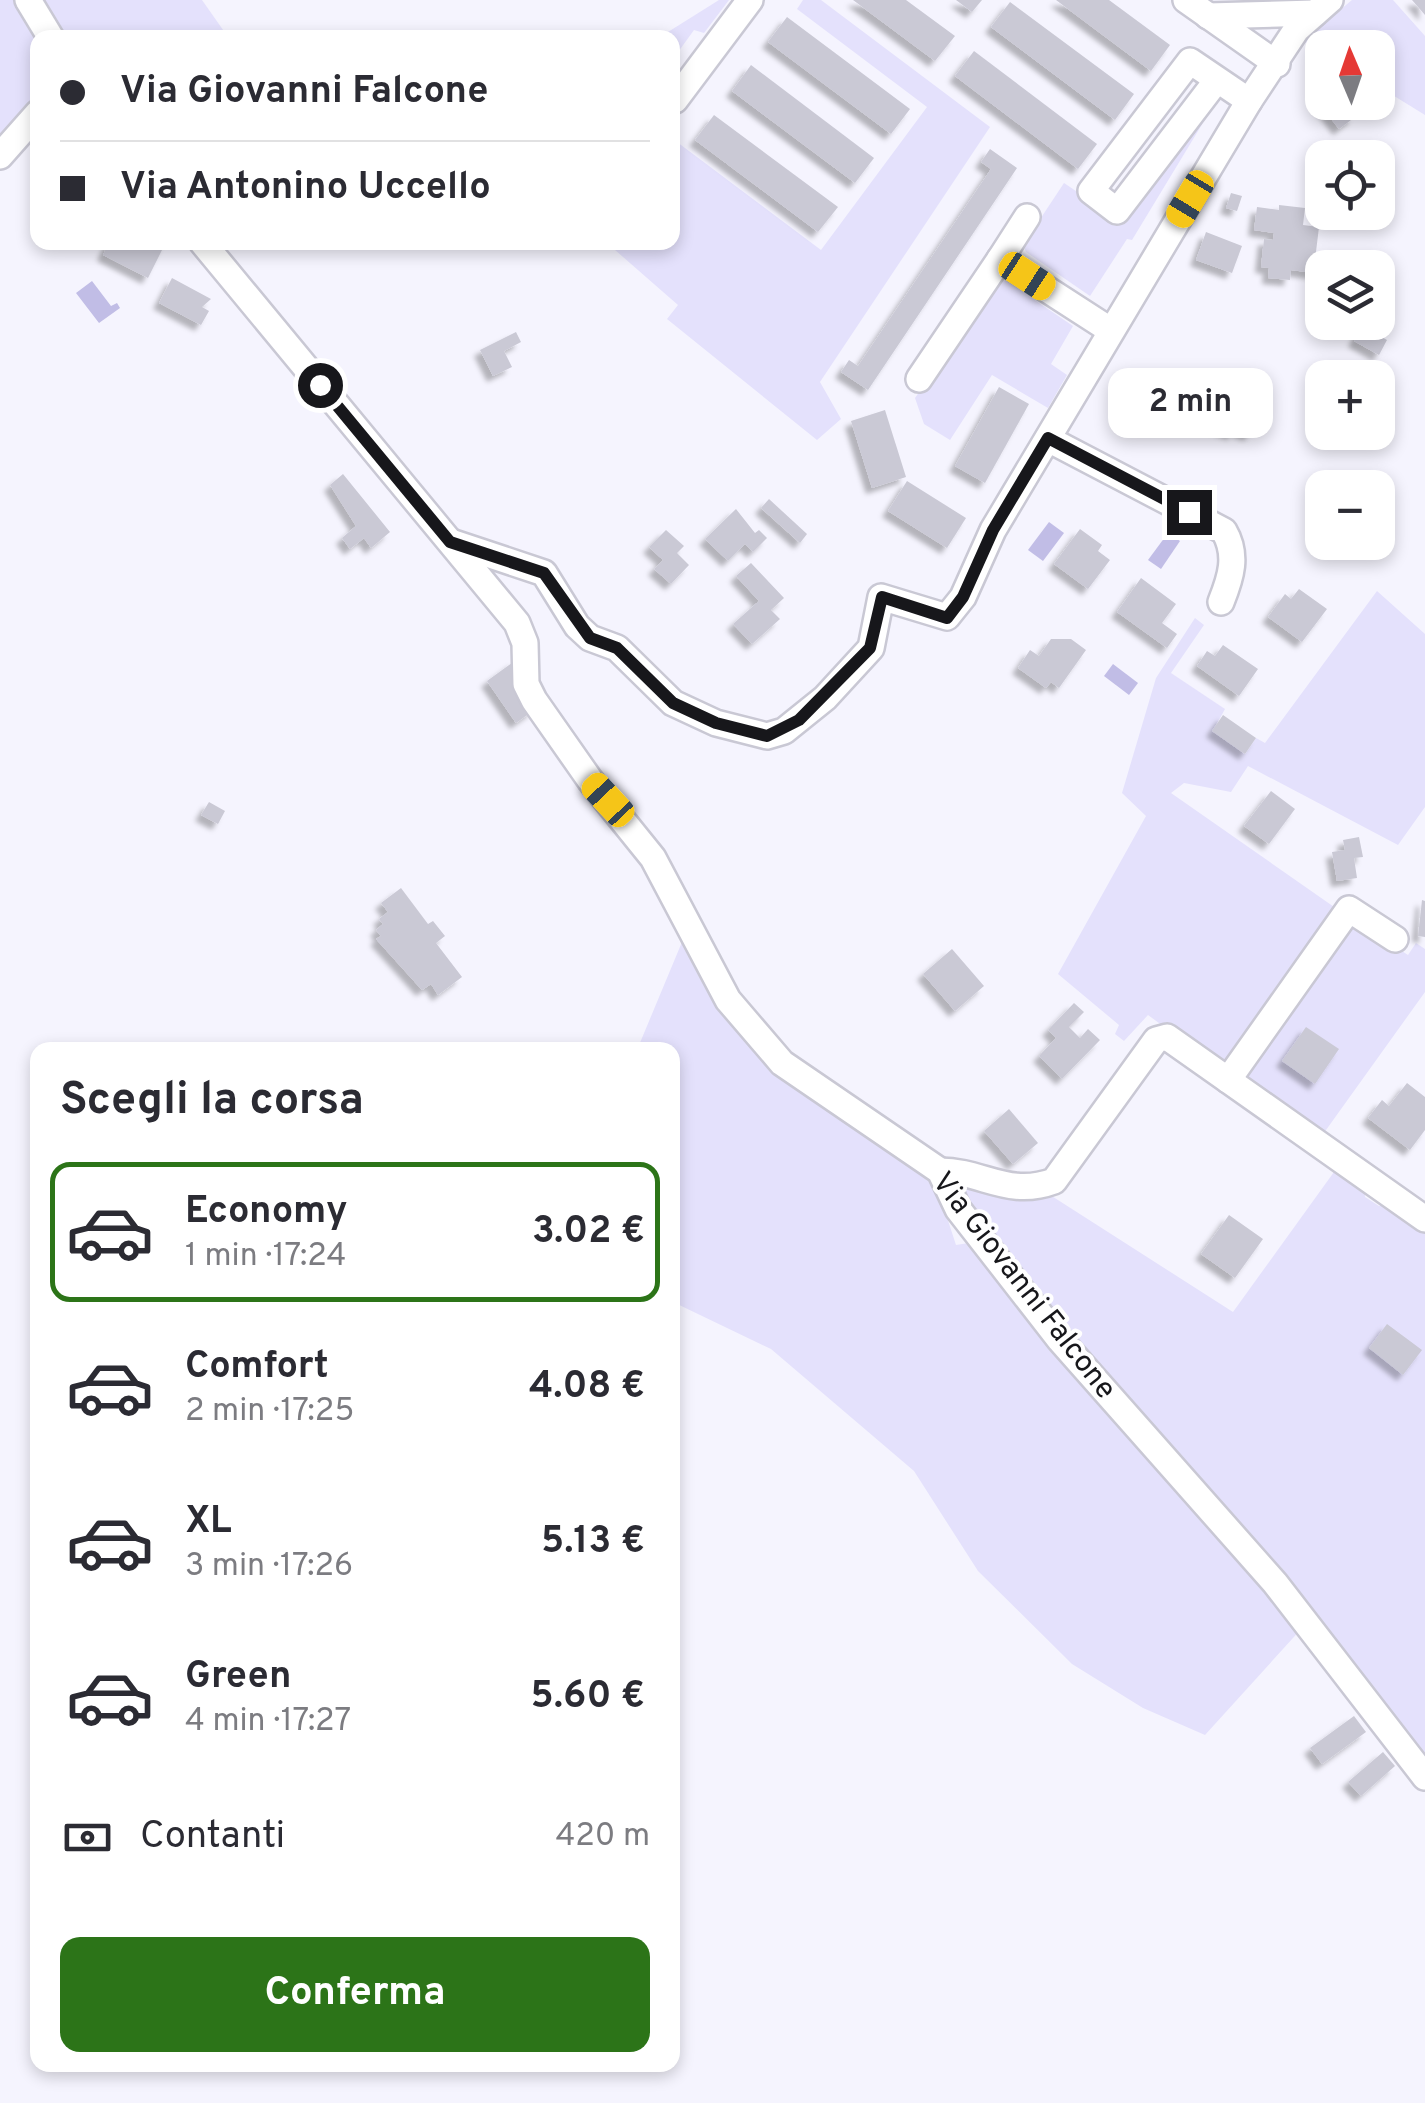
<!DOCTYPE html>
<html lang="it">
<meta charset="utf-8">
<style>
:root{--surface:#fff;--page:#f7f7f7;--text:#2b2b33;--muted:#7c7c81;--line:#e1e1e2;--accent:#2c7418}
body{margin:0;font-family:Overpass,sans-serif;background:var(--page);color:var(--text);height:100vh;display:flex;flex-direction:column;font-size:38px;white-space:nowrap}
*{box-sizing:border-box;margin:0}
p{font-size:32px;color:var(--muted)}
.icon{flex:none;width:55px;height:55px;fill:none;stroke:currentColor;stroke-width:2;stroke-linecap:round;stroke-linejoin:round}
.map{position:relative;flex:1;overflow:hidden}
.sheet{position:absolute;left:30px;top:1042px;width:650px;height:1030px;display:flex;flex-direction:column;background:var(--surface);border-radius:20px;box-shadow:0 5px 15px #0003}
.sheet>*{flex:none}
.hud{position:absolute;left:30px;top:30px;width:650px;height:220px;border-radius:20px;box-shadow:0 5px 15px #0003;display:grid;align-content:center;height:220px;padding:0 30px;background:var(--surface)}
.needle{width:65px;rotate:358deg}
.controls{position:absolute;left:1305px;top:30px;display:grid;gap:20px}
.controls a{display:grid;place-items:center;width:90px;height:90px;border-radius:20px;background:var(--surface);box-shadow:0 5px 15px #0003;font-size:50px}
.end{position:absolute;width:45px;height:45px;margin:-22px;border:12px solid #17171b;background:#fff;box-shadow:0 0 0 5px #fff}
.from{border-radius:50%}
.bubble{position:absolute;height:70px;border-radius:20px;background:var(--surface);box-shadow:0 5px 15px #0003;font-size:32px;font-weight:700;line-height:70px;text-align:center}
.car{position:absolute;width:30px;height:60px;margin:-30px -15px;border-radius:12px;box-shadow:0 0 8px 2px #0007;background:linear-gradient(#f5c518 24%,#345 0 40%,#f5c518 0 76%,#345 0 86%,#f5c518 0)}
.hud b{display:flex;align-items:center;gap:35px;height:95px;font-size:38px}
.hud b+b{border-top:2px solid var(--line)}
.hud i{width:25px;height:25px;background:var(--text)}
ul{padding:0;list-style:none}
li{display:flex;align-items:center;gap:30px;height:140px;margin:0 20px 15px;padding:0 10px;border:5px solid transparent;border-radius:20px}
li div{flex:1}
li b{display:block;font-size:38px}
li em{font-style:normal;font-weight:700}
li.selected{border-color:var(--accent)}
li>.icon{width:90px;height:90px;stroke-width:1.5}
h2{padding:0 30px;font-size:45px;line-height:120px}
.pay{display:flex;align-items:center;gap:25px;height:110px;padding:0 30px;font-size:38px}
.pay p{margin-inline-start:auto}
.button{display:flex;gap:20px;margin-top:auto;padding:20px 30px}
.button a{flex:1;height:115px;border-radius:20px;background:var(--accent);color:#fff;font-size:40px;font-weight:700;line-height:115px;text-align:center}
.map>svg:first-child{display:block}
.green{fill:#e4e1fc}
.water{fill:#c1bde6}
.building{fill:#cac9d5;filter:url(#shadow)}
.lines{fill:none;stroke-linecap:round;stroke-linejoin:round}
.minor-casing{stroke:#c9c8d4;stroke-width:30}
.minor{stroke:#fff;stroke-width:25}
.route{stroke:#17171b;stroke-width:12}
.labels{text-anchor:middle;stroke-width:8;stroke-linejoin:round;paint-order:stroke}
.street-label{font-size:30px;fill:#17171b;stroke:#fff}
</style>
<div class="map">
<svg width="1425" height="2103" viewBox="0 0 1425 2103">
<defs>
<filter id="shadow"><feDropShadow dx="-6" dy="6" stdDeviation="2.5" flood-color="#0004"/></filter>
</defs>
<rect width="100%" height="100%" fill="#f5f4fe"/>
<g class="green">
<polygon points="0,0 19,0 38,38 37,93 0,139"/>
<polygon points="37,0 202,0 228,37 62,37"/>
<polygon points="719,0 729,0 704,33 694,30 673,59 672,38 660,37"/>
<polygon points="803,0 821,0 990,127 820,382 841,419 817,440 667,319 678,305 607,243 672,242 673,139 821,250 927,107 797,9"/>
<polygon points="1352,0 1393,0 1425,36 1425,115 1378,86 1378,48 1322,48 1322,53 1303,41"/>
<polygon points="1215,103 1132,240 1127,239 1090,296 1026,252 1023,245 1064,183 1119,220"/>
<polygon points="998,280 1007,281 1073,326 1051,364 1067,375 1048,408 992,375 950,440 924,424 915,398"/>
<polygon points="1377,591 1425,634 1425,807 1398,845 1248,766 1231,792 1184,783 1171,793 1337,909 1228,1066 1219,1067 1148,1015 1124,1041 1115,1034 1119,1025 1058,974 1146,816 1122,793 1156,678 1195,618 1204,625 1171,673 1225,709 1213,731 1245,754 1256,738 1265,743"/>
<polygon points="1351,918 1408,955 1416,943 1425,949 1425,992 1321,1137 1238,1078"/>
<polygon points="687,930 729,1013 912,1160 937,1187 956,1245 975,1242 1303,1627 1205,1735 1143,1708 1072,1664 978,1571 914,1471 771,1349 673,1302 672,1050 637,1050"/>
<polygon points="1339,1165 1364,1183 1365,1197 1379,1206 1391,1201 1425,1225 1425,1768 1385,1705 1064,1330 981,1224 956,1182 1047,1193 1233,1312"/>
</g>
<g class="water">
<polygon points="1348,254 1392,263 1388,285 1378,283 1378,268 1338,267 1337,261"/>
<polygon points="92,281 111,306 117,303 120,308 99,323 76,293"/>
<polygon points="1049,522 1064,533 1043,561 1028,550"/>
<polygon points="1168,533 1180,541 1161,569 1148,560"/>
<polygon points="1113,664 1138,683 1129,695 1104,676"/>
</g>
<g class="building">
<polygon points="853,0 906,0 955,36 935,61"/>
<polygon points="956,0 982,0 972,12"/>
<polygon points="1056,0 1109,0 1170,45 1151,71"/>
<polygon points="1412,0 1425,0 1425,15"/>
<polygon points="1010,2 1134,94 1115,120 991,27"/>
<polygon points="787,17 910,109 891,134 768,42"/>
<polygon points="974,51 1097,144 1078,169 955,76"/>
<polygon points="751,65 874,158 855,183 732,91"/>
<polygon points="1322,99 1343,102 1355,117 1339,129 1318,102"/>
<polygon points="714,115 838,207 818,232 695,140"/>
<polygon points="990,149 1017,168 868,390 841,372 849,360 858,366 991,169 981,162"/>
<polygon points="1231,193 1242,196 1237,211 1226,208"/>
<polygon points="1279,205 1305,208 1303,225 1319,227 1315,260 1324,262 1322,274 1291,270 1290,280 1268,278 1269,268 1261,267 1264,239 1273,240 1274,233 1254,230 1257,207 1279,210"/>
<polygon points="1206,232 1242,246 1232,273 1196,260"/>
<polygon points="109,242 166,242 148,278 103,255"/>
<polygon points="172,278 211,299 202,307 209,311 201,325 159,303"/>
<polygon points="1362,326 1387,340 1379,355 1354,341"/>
<polygon points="516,332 521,342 504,351 512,367 493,376 480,350"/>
<polygon points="999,387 1029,404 985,483 955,466"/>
<polygon points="1208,390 1234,399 1233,404 1257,422 1250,435 1235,429 1233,434 1196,419"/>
<polygon points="885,410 906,477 872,488 851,421"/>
<polygon points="343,474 390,532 371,548 364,538 350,549 342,538 356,526 330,485"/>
<polygon points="907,481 966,518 947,548 888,511"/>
<polygon points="769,499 807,534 800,543 761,508"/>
<polygon points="736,509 755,533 759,530 767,538 753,552 745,544 728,561 705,539"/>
<polygon points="1080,529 1102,545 1098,551 1110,560 1088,589 1054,564"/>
<polygon points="666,530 684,546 677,553 689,565 671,584 654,569 663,560 649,547"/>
<polygon points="751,563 784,598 771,610 780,619 752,644 733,624 759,601 736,576"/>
<polygon points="1141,578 1176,604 1162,623 1177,634 1167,648 1117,612"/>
<polygon points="1299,589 1327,609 1302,642 1268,617 1285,594 1291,599"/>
<polygon points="1051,639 1071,639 1086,650 1059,688 1051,682 1046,688 1018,668 1030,650 1039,656"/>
<polygon points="1223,645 1258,669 1239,696 1197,666 1207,651 1215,656"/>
<polygon points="516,660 519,688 514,692 519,698 523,695 534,710 516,723 487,681"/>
<polygon points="1223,715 1256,738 1245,754 1212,731"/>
<polygon points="1271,791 1295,809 1269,844 1244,826"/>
<polygon points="209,802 225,811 218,824 201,815"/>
<polygon points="1359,837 1363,857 1354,858 1357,878 1337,881 1332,852 1345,850 1343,840"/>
<polygon points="401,888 428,924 433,921 445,936 436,943 462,977 438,995 431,984 422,990 376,939 381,936 376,930 383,924 379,919 388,912 381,903"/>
<polygon points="1422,900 1425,901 1425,937 1418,936"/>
<polygon points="952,949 984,986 955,1011 923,974"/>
<polygon points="1074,1003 1084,1012 1069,1027 1080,1038 1088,1029 1100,1040 1062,1079 1039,1056 1056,1038 1048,1030"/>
<polygon points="1306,1027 1339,1049 1315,1084 1282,1061"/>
<polygon points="1407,1083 1425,1097 1425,1130 1410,1150 1368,1118 1382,1100 1389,1106"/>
<polygon points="1009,1109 1038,1143 1013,1164 984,1131"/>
<polygon points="1229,1215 1263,1239 1235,1278 1201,1254"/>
<polygon points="1387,1324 1422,1350 1403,1375 1369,1348"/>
<polygon points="1354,1716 1366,1732 1322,1764 1310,1748"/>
<polygon points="1383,1752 1395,1766 1361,1796 1348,1782"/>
</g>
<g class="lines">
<g class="minor-casing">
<g id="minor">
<polyline points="28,0 51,38"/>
<polyline points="1186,0 1277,64"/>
<polyline points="1208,16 1315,13"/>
<polyline points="1217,80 1117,211 1091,191 1190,61 1249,101"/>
<polyline points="675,100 750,0"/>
<polyline points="0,156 38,113"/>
<polyline points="202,242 517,623 525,643 526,684 534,700 590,780 653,858 728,1000 782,1063 940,1171 958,1209 1060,1340 1275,1583 1425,1777"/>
<polyline points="1000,259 1027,217"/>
<polyline points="919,379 1000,259 1110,330"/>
<path d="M1048,439L1224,531C1238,555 1231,577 1221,602"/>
<polyline points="451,542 544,573 577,626 590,638 617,648 673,703 716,723 767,736 784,731 825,698 871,648 881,597 947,617 963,597 993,530 1249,101 1296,30 1330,0"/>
<polyline points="1228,1080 1349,909 1395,939"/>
<path d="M940,1171C983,1171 1008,1198 1054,1181L1156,1040L1167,1037L1425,1219"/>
</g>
</g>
<use href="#minor" class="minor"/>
</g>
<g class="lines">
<polyline class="route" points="320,385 450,542 544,573 590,638 617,648 673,703 716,723 767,736 799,720 870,648 882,597 947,618 963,597 993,530 1048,438 1189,512"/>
</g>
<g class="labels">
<g class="street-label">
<text transform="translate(1025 1285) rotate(52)" y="10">Via Giovanni Falcone</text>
</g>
</g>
</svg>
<div class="controls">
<a><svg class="needle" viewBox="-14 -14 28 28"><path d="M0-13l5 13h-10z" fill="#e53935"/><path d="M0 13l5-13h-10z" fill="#7c7c81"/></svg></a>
<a><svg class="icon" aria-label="locate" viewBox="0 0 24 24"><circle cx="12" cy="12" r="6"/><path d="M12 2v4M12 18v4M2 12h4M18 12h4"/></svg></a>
<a><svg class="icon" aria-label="layers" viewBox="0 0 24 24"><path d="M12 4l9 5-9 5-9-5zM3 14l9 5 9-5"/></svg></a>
<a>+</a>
<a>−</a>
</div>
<i class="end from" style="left:320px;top:385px"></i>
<i class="end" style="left:1189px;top:512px"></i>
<div class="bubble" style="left:1108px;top:368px;width:165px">2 min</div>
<i class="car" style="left:1190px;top:199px;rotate:211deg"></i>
<i class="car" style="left:1027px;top:276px;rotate:123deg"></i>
<i class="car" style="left:608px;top:800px;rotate:317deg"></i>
<div class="hud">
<b><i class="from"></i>Via Giovanni Falcone</b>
<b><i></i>Via Antonino Uccello</b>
</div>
<section class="sheet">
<h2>Scegli la corsa</h2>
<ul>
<li class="selected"><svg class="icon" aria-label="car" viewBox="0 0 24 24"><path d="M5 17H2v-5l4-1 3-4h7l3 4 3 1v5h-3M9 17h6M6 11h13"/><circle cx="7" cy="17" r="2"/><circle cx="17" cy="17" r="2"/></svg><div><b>Economy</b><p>1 min · 17:24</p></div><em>3.02 €</em></li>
<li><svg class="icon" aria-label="car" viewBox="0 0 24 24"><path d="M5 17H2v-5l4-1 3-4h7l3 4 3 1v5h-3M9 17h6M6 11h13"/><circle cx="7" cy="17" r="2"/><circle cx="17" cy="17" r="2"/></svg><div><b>Comfort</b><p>2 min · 17:25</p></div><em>4.08 €</em></li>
<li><svg class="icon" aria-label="car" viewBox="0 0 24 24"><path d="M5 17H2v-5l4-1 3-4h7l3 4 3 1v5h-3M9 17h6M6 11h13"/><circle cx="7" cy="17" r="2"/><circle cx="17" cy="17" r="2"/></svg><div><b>XL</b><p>3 min · 17:26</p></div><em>5.13 €</em></li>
<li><svg class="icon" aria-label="car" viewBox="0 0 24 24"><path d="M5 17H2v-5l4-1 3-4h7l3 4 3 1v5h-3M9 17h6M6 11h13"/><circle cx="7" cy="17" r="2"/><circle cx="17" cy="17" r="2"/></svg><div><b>Green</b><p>4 min · 17:27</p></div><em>5.60 €</em></li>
</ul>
<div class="pay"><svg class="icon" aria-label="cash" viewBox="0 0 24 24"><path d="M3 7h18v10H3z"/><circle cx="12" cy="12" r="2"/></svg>Contanti<p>420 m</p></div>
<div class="button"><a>Conferma</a></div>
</section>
</div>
